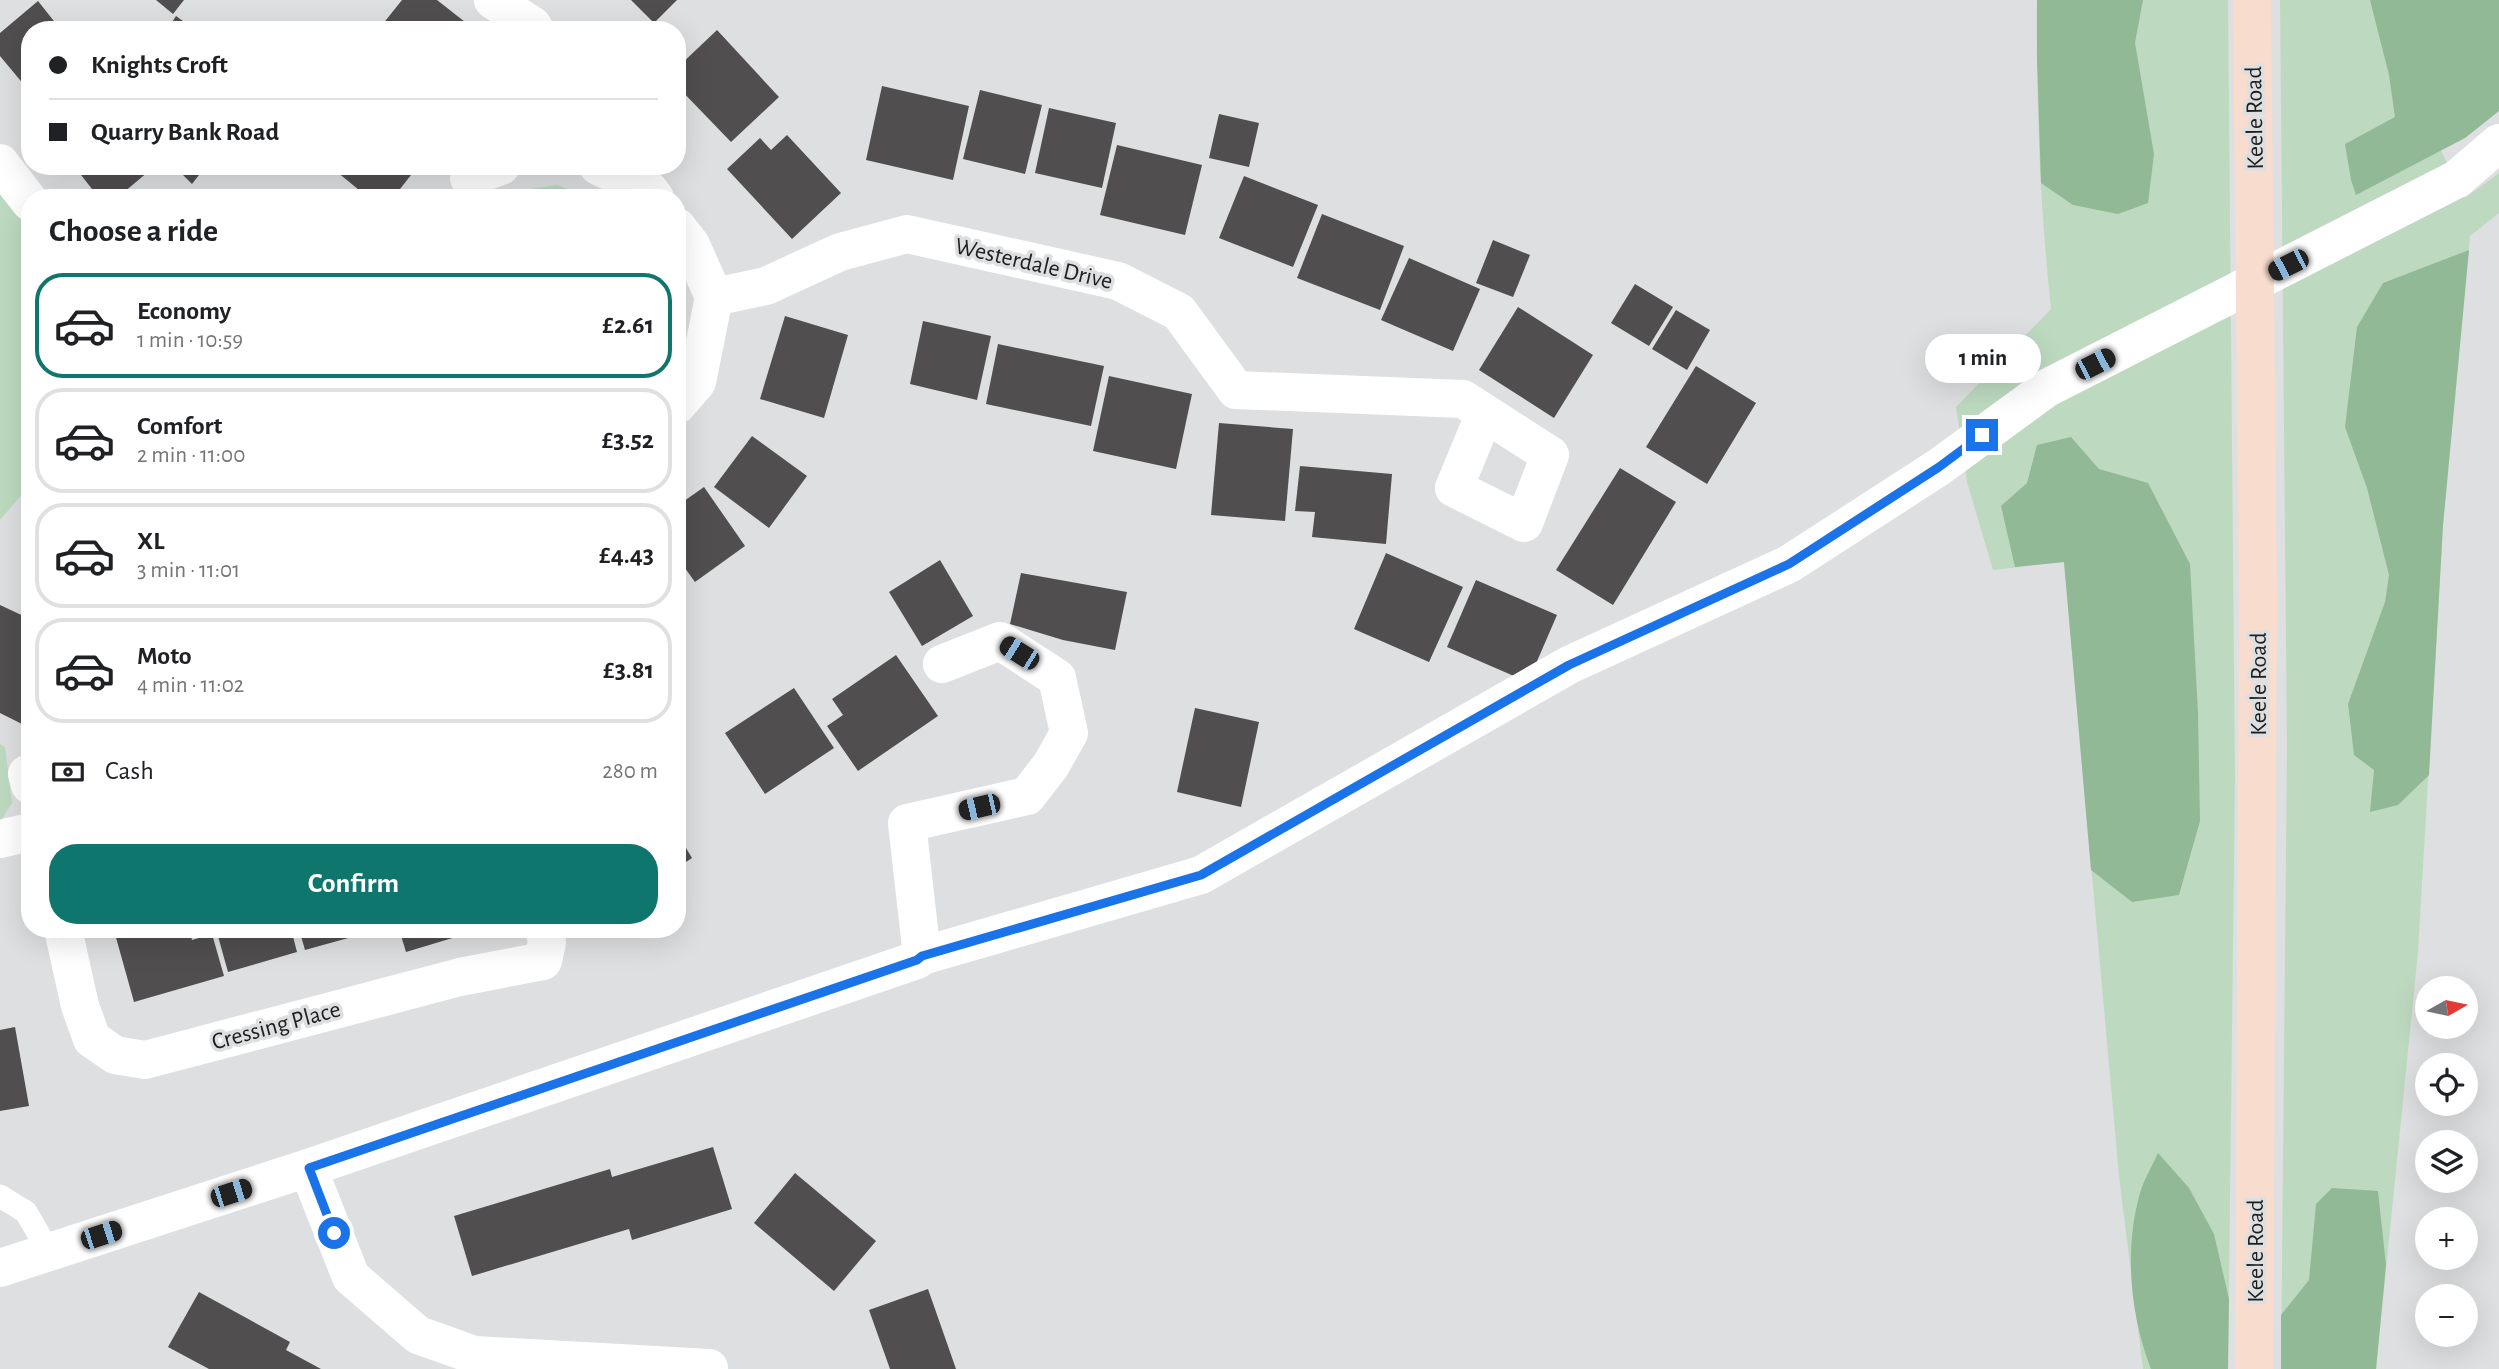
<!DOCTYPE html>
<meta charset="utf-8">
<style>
:root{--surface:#fff;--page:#f6f6f6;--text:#202124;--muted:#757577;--line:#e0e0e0;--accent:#0f766e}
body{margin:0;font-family:"Alegreya Sans",sans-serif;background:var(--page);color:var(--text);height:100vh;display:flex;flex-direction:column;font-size:26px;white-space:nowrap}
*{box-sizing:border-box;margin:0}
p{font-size:23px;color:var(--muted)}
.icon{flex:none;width:38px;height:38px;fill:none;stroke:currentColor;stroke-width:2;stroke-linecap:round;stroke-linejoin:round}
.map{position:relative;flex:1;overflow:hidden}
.sheet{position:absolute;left:21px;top:189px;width:665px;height:749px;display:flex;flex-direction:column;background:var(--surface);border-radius:28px;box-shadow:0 7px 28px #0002}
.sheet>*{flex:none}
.hud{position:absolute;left:21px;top:21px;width:665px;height:154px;border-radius:28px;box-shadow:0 7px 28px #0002;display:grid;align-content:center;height:154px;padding:0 28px;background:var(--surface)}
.needle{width:46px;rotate:81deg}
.buttons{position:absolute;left:2415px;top:976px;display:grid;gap:14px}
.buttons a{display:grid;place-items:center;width:63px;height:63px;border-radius:50%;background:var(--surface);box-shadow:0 7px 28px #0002;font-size:35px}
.end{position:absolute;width:32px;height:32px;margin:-16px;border:9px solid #1a73e8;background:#fff;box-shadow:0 0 0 4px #fff}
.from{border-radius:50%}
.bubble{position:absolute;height:49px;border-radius:24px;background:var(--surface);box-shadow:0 7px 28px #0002;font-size:23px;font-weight:700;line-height:49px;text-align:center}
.car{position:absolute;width:21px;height:42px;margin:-21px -10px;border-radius:9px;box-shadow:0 0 5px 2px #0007;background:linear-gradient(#222 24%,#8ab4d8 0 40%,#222 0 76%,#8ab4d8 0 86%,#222 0)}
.hud b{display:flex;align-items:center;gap:24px;height:66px;font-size:26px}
.hud b+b{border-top:2px solid var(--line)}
.hud i{width:18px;height:18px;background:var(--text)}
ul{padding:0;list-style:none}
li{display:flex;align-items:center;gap:21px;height:105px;margin:0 14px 10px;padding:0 14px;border:4px solid var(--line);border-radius:28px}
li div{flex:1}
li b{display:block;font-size:26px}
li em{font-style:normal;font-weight:700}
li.on{border-color:var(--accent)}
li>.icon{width:63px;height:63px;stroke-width:1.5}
h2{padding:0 28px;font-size:32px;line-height:84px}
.pay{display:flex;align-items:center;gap:18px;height:77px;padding:0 28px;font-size:26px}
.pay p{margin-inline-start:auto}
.button{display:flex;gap:14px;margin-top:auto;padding:14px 28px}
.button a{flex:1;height:80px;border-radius:28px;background:var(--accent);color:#fff;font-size:28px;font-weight:700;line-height:80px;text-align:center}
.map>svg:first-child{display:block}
.green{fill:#bddac0}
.forest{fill:#91b996}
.building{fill:#504e4e}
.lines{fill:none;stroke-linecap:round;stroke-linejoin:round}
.lane{stroke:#fff;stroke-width:23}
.street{stroke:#fff;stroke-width:38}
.primary{stroke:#f8dccd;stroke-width:38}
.route{stroke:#1a73e8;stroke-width:9}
.labels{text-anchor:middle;stroke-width:7;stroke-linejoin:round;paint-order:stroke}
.street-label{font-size:24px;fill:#1e1e1f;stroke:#dedfe0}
</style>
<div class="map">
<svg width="2499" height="1369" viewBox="0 0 2499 1369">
<rect width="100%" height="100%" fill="#dedfe0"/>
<g class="green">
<path d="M2037,0H2228L2235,777L2228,1369H2143L2119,1176L2064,562L1993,570L1967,482L1956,407L2051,309C2040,207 2036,103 2037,0Z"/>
<polygon points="2280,0 2435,0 2436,141 2465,198 2499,173 2499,213 2470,236 2443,525 2418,952 2376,1369 2281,1369 2287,749"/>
<polygon points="557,185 589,198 489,198 499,194"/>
<polygon points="0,191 30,231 30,485 0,520"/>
<polygon points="0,744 5,747 12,803 0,822"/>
</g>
<g class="forest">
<polygon points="2037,0 2143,0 2135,43 2154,154 2148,203 2118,214 2073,205 2041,183 2037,58"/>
<polygon points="2370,0 2499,0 2499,111 2465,138 2356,195 2351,180 2345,144 2395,117 2389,75"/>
<polygon points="2469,250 2443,525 2429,775 2398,805 2370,812 2374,770 2354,755 2348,704 2385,602 2389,575 2367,488 2345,427 2357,327 2383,283"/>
<polygon points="2071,437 2099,469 2148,483 2190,564 2198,713 2200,821 2179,895 2132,902 2091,870 2064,562 2015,567 2001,506 2027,483 2037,445"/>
<path d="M2158,1153L2189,1188L2214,1234L2229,1299L2228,1369H2151C2130,1315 2124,1250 2140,1193C2144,1180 2152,1166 2158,1153Z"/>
<polygon points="2332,1188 2378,1191 2386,1265 2376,1369 2281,1369 2281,1315 2309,1280 2316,1204"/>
</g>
<g class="building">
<polygon points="156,0 184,0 173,14"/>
<polygon points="402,0 437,0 465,22 459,30 378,30"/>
<polygon points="631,0 677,0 654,23"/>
<polygon points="38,1 61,30 30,30 30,92 0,56 0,33"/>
<polygon points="176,16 195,30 167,30"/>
<polygon points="717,30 779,97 731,142 677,86 677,68"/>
<polygon points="882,86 969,106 953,180 866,160"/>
<polygon points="980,90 1042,105 1025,174 963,159"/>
<polygon points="1049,108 1116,123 1102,188 1035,173"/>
<polygon points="1219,114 1259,123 1249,167 1209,158"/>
<polygon points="787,135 841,193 792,239 727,169 760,138 771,150"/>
<polygon points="1117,145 1202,165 1185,235 1100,215"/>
<polygon points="74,166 155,166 117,198 99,198"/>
<polygon points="174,166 206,166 192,184"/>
<polygon points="334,166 418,166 393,198 369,198 332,168"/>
<polygon points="1244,176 1318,205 1293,267 1219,238"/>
<polygon points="1322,214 1404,246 1380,310 1297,278"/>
<polygon points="1493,240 1530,255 1513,297 1476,283"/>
<polygon points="1409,258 1480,289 1453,351 1381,320"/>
<polygon points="1635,284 1673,307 1649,346 1611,323"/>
<polygon points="1518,307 1593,355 1554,418 1479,370"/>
<polygon points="1676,310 1710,330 1687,370 1652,349"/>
<polygon points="785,316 848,335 824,418 760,399"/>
<polygon points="923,321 991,336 977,400 910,384"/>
<polygon points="998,344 1104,366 1091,426 986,404"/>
<polygon points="1696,366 1756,403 1707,484 1646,447"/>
<polygon points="1109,376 1192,394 1176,469 1093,451"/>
<polygon points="1219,423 1293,429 1285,521 1211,515"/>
<polygon points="752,436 807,476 769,528 714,487"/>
<polygon points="1300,466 1392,474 1386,544 1312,537 1315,512 1295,511"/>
<polygon points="1620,468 1676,502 1613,605 1556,570"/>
<polygon points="704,487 745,546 695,582 677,557 677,506"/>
<polygon points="1386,553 1463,587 1429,662 1354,629"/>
<polygon points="940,560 973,616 922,646 889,592"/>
<polygon points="1021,573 1127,592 1115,650 1063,640 1010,624"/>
<polygon points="1476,580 1557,615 1528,682 1447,647"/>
<polygon points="0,605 30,619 30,679 27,685 30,687 30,728 0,713"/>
<polygon points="896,655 938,716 858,771 827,726 843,715 832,699"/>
<polygon points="794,688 834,748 765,794 725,733"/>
<polygon points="1195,708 1259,722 1241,807 1177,792"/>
<polygon points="677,833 692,858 677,868"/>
<polygon points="132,929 189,929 192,940 212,934 224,976 134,1002 115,934"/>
<polygon points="216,929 291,929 297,952 228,972"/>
<polygon points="299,929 377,929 377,930 305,950"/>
<polygon points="399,929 479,929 479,930 406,952"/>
<polygon points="15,1027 29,1106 0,1111 0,1030"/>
<polygon points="713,1147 732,1209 632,1240 629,1229 472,1276 454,1216 610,1169 612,1177"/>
<polygon points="795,1173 876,1241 834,1291 754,1223"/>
<polygon points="928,1289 956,1369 890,1369 869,1310"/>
<polygon points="199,1292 290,1342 286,1350 321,1369 209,1369 168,1347"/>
</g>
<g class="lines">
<polyline class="lane" points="0,1196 26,1212 49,1252"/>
<g class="street">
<polyline points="493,0 533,26 535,30"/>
<polyline points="0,163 30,202"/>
<polyline points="598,166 649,190 655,198"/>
<polyline points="469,178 501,166"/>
<polyline points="677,227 691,245 714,297 697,382 677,405"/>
<polyline points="714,297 766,286 840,252 907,234 1118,281 1179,312 1236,390 1463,399 1550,455 1524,523 1454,488 1485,413"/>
<polyline points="27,774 30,785"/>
<polyline points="0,839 30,832"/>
<polyline points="63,929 80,1006 92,1039 115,1055 145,1060 460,977 543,961 547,942 544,929"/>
<polyline points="922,956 907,823 1027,796 1051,765 1069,733 1057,678 1000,641 942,664"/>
<polyline points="308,1168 351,1277 418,1335 474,1355 709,1368"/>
<polyline points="0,1268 308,1168 917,960 922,956 1201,875 1569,665 1789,564 1939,467 2047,388 2457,179 2499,143"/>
</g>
<polyline class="primary" points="2252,0 2258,602 2254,1369"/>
</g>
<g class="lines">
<polyline class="route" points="334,1233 309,1168 917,960 922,956 1201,875 1569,665 1789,564 1939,467 1982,435"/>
</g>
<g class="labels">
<g class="street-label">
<text transform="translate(2254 118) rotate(-91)" y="8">Keele Road</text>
<text transform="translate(1034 263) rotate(13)" y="8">Westerdale Drive</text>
<text transform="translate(2258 684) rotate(-90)" y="8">Keele Road</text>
<text transform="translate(276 1025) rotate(-15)" y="8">Cressing Place</text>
<text transform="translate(2255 1251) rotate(-90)" y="8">Keele Road</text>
</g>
</g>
</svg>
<div class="buttons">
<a><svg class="needle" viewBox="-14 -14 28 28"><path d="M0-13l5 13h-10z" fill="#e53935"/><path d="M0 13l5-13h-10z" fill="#757577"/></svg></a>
<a><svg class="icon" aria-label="locate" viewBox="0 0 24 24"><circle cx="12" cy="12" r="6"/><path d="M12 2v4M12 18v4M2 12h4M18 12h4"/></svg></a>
<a><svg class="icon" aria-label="layers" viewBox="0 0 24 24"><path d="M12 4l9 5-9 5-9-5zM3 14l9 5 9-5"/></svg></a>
<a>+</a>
<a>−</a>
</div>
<i class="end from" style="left:334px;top:1233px"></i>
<i class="end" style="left:1982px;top:435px"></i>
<div class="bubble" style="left:1925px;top:334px;width:116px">1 min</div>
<i class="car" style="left:2288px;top:265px;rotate:243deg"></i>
<i class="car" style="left:2095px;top:364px;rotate:63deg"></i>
<i class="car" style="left:1019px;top:653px;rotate:302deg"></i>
<i class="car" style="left:979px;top:807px;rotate:257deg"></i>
<i class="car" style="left:231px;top:1193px;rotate:72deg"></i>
<i class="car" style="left:101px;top:1235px;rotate:72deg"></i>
<div class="hud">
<b><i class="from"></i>Knights Croft</b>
<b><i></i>Quarry Bank Road</b>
</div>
<section class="sheet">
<h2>Choose a ride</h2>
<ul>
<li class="on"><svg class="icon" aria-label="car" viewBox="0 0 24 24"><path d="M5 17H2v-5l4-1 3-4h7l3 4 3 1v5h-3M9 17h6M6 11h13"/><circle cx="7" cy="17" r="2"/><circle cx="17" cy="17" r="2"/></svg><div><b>Economy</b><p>1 min · 10:59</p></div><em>£2.61</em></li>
<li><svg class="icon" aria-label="car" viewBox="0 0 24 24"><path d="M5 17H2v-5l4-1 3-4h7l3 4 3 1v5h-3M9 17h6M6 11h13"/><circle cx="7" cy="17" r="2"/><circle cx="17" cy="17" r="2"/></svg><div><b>Comfort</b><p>2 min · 11:00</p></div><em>£3.52</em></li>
<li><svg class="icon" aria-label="car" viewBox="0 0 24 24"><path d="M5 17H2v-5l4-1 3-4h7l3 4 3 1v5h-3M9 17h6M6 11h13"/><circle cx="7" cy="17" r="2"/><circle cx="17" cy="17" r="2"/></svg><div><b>XL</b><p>3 min · 11:01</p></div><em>£4.43</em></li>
<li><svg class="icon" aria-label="car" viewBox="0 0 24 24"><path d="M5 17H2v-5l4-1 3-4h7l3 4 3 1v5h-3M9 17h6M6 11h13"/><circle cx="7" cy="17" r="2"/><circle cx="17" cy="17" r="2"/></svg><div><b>Moto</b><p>4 min · 11:02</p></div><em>£3.81</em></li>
</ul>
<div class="pay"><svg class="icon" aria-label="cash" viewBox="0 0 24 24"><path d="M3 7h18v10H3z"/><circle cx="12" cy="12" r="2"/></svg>Cash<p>280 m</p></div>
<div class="button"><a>Confirm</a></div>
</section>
</div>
